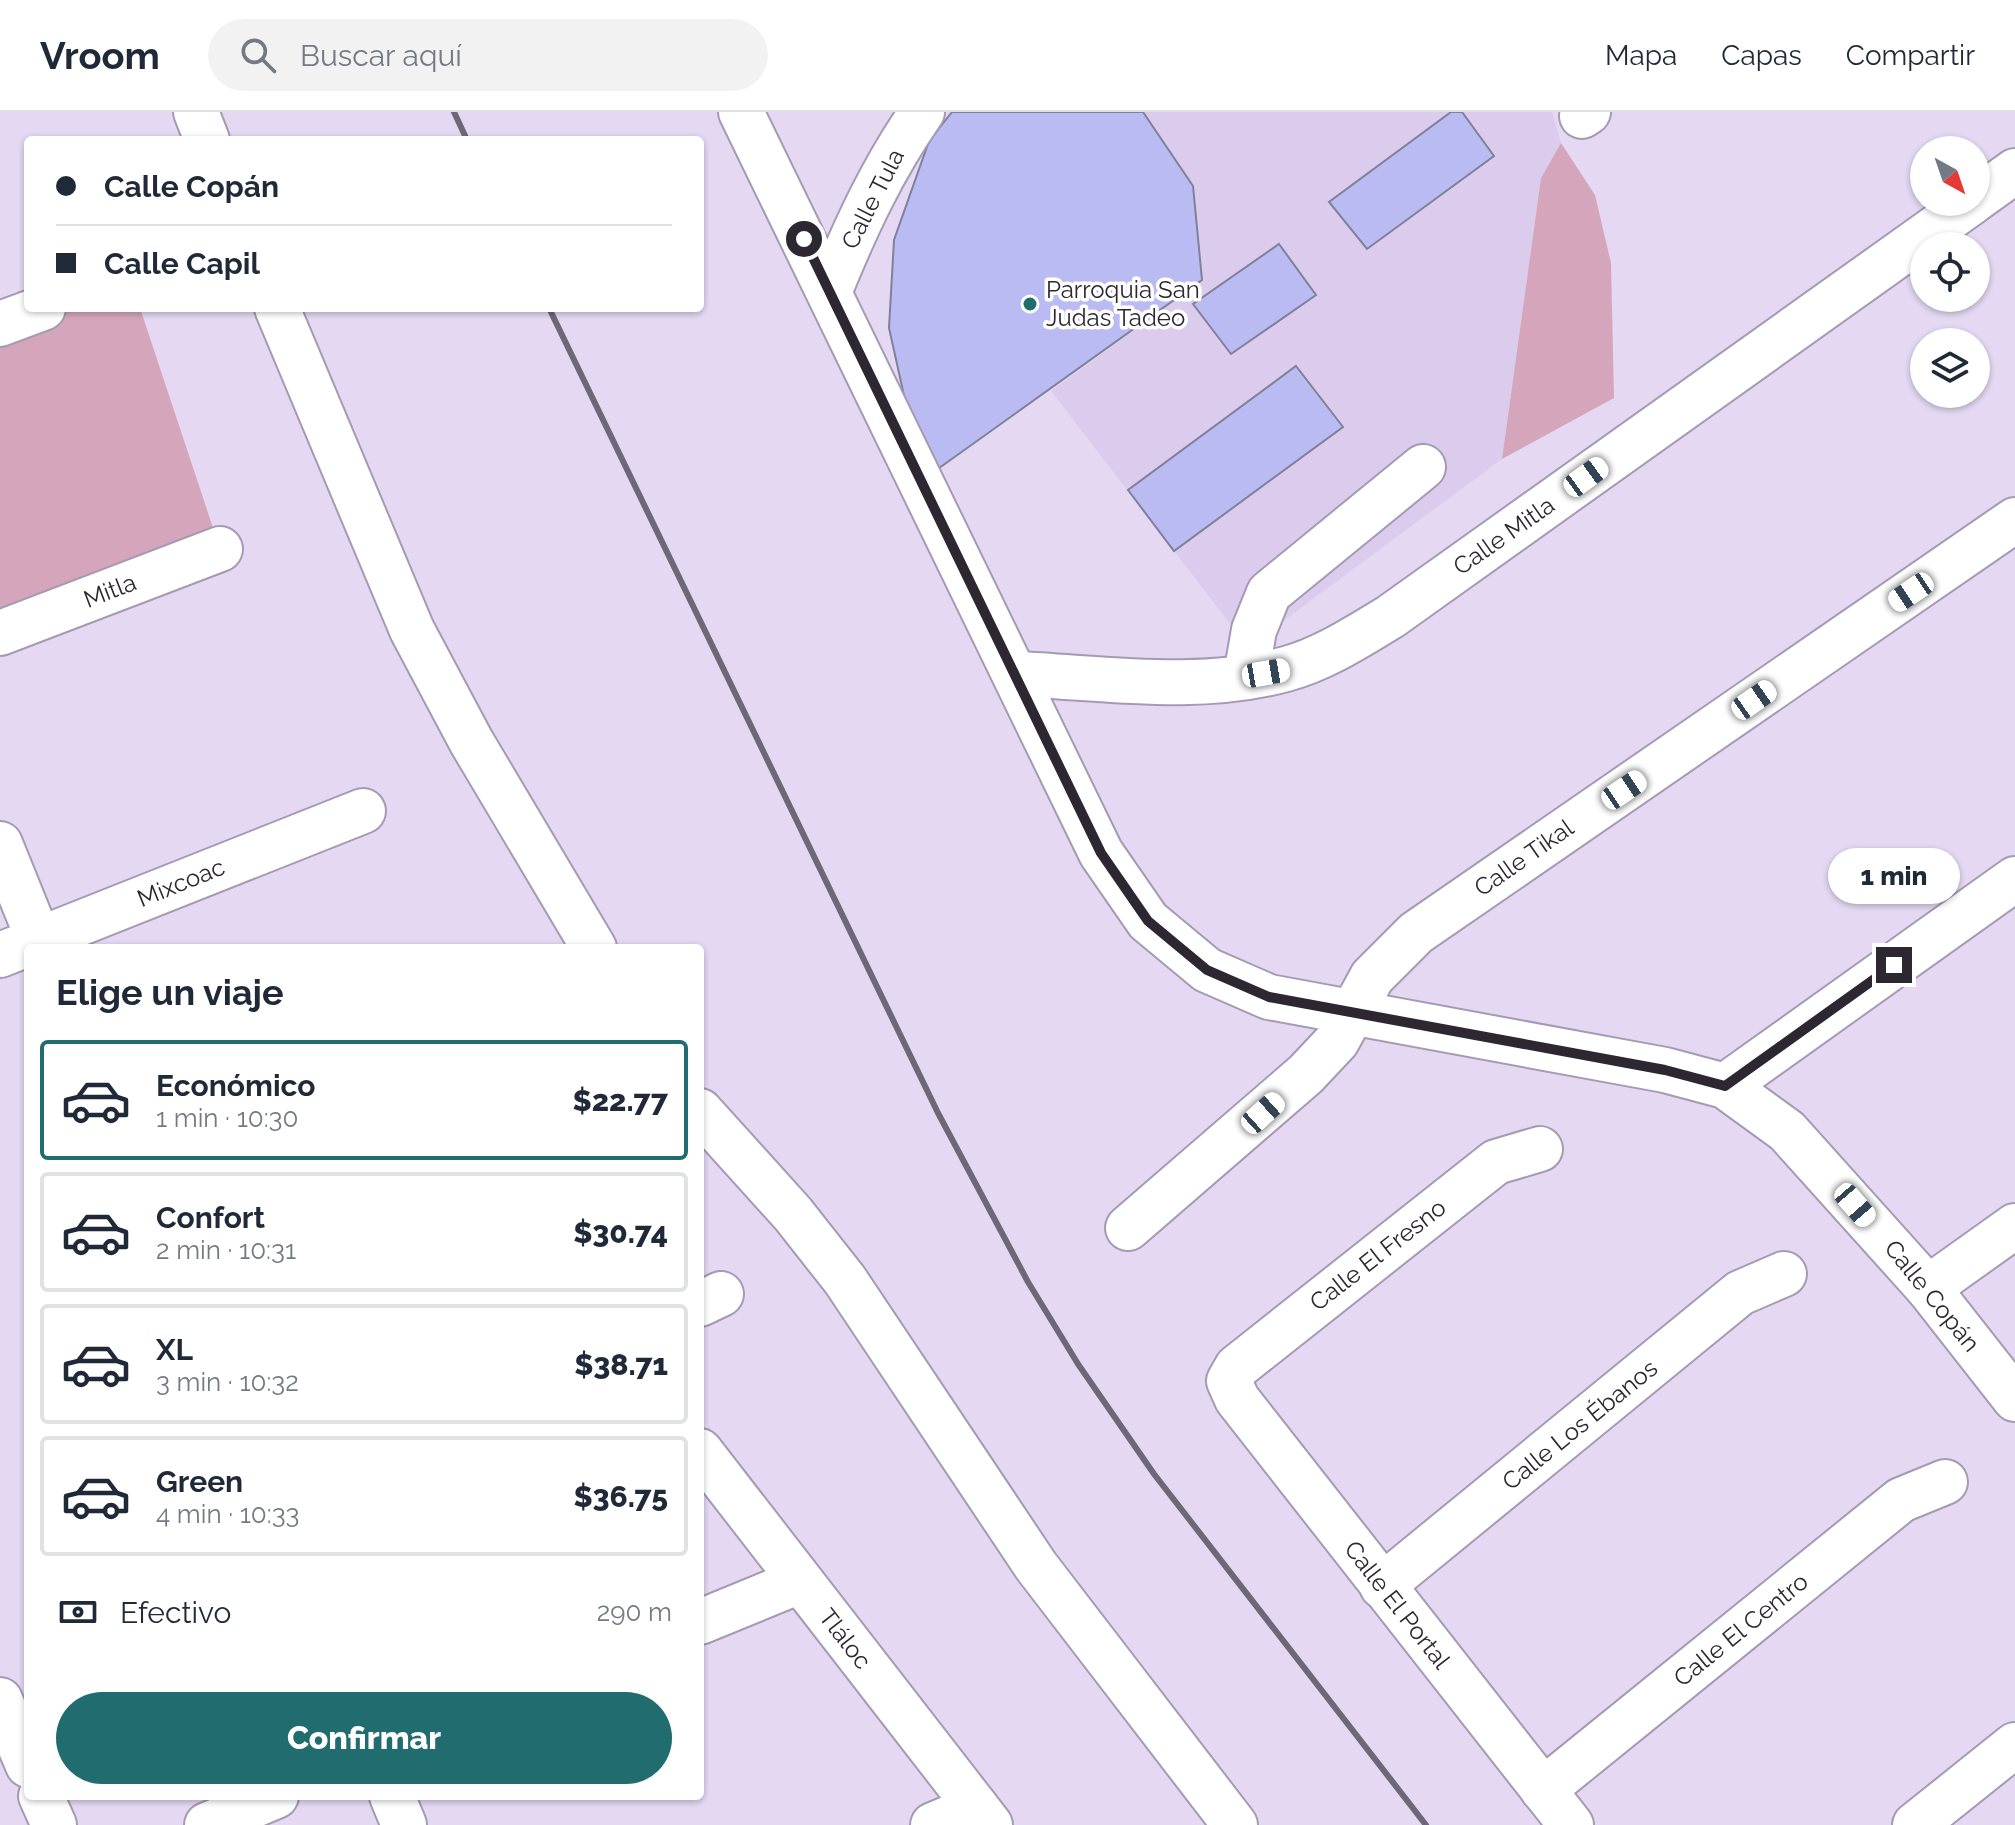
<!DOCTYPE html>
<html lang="es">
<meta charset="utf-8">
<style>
:root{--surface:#fff;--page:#f2f2f3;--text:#1f2937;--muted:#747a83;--line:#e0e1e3;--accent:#206c6e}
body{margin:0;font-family:Raleway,sans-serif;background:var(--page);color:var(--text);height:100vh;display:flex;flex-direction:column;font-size:30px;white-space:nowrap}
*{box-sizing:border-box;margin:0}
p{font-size:26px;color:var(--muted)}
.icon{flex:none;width:44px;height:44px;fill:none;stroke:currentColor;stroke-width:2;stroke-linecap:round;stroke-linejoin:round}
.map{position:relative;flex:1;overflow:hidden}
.panel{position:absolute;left:24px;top:832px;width:680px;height:856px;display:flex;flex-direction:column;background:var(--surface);border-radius:8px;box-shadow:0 2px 6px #0004}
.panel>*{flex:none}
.guide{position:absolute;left:24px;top:24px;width:680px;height:176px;border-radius:8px;box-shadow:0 2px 6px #0004;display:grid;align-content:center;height:176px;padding:0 32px;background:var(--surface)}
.needle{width:52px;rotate:140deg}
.buttons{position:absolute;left:1910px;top:24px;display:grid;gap:16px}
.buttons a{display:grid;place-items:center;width:80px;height:80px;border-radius:50%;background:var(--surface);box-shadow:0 2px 6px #0004;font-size:40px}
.end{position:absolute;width:36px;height:36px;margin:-18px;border:10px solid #2c2731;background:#fff;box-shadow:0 0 0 4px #fff}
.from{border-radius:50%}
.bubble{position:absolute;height:56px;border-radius:28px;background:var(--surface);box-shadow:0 2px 6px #0004;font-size:26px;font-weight:800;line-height:56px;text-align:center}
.car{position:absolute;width:24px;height:48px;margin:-24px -12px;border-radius:10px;box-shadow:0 0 6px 2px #0007;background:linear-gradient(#fff 24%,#345 0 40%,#fff 0 76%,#345 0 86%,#fff 0)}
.guide b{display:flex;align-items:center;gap:28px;height:76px;font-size:30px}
.guide b+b{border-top:2px solid var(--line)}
.guide i{width:20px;height:20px;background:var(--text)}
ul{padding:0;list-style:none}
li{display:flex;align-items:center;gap:24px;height:120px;margin:0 16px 12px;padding:0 16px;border:4px solid var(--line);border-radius:8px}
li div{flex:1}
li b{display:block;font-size:30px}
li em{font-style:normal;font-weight:800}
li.selected{border-color:var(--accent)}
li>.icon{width:72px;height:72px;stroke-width:1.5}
h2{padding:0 32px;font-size:36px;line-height:96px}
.pay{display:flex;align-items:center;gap:20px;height:88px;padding:0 32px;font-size:30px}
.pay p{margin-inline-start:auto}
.primary-button{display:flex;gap:16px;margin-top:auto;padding:16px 32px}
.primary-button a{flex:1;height:92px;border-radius:48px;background:var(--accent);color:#fff;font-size:32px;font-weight:800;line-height:92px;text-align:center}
header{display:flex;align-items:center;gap:48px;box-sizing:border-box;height:112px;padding:0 40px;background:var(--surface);border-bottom:2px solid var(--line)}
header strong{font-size:38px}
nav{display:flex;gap:44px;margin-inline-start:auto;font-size:28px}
.search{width:560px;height:72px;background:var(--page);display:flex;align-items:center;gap:20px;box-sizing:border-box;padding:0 28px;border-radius:44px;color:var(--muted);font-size:30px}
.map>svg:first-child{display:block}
.built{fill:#dbcbed}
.green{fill:#d5a6bb}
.building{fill:#bbbbf4;stroke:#7f8099;stroke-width:2}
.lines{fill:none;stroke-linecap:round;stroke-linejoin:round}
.minor-casing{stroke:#a69ab3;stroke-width:48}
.highway-casing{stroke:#a69ab3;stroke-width:48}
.minor{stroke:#fff;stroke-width:44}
.highway{stroke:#fff;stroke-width:44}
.rail{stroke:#6e6777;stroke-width:6}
.route{stroke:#2c2731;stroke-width:10}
.poi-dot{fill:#206c6e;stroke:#fff;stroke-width:3}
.labels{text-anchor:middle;stroke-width:7;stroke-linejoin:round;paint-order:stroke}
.street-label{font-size:24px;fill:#2c2731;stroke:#fff}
.poi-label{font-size:24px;fill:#2c2731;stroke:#fff;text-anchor:start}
</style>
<header>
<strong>Vroom</strong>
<div class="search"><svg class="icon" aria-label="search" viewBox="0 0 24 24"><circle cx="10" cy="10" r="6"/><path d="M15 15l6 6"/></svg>Buscar aquí</div>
<nav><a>Mapa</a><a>Capas</a><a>Compartir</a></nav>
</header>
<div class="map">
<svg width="2015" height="1713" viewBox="0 0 2015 1713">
<rect width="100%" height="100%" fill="#e4d8f3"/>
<polygon class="built" points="1143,0 1552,0 1561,31 1541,66 1502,347 1248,535 1051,279 1202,168 1193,74"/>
<g class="green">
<polygon points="1561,31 1595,83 1611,151 1614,286 1502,347 1541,66"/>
<polygon points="43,196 140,196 220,437 0,521 0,212"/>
</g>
<g class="building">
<polygon points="952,0 1143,0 1193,74 1202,168 935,359 905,288 889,216 894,128 929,29"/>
<polygon points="1451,0 1462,0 1494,44 1367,137 1329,90"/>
<polygon points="1279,132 1316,183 1231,242 1193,192"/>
<polygon points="1296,254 1343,315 1174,439 1128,378"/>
</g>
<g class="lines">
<g class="minor-casing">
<g id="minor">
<polyline points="196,0 207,28"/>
<polyline points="741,0 1101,741 1148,809 1207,858 1269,885 1665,958 1725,974 1787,1019 1928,1176 2015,1287"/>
<polyline points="1582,4 1588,0"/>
<polyline points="1976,87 2015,59"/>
<path d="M830,178C856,114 883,56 922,0"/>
<polyline points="277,196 412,518 471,629 594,836"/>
<polyline points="0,212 43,196"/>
<polyline points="0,521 220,437"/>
<path d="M1017,562C1105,566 1200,581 1286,557C1323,547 1357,525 1390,505L1972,90"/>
<polyline points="1246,564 1254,518 1269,481 1423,355"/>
<polyline points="0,732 42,836"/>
<polyline points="0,843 363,699"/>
<polyline points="1725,974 2015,767"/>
<polyline points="700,999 793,1102 845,1168 1036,1454 1235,1713"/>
<polyline points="1540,1037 1496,1050 1237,1255 1229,1269 1237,1287 1571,1713"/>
<polyline points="1128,1116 1306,962 1337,929 1372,865 1416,821 2015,408"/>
<polyline points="1928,1176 2015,1114"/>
<polyline points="700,1192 721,1182"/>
<polyline points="700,1339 990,1713"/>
<polyline points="1382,1474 1740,1181 1784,1162"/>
<polyline points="700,1510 800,1469"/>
<polyline points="1543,1678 1901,1388 1945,1370"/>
<polyline points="392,1684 404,1713"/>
<polyline points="207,1713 276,1684"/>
<polyline points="933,1713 976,1695"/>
<polyline points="1915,1713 2015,1633"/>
</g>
</g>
<g class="highway-casing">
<g id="highway">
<polyline points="0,1588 28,1653"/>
<polyline points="41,1684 54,1713"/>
</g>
</g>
<use href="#minor" class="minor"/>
<use href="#highway" class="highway"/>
<g class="rail">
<polyline points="454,0 467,28"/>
<polyline points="549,196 938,1001 1028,1170 1078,1252 1154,1362 1426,1713"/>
</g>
</g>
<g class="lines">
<polyline class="route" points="804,127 1101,741 1148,809 1207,858 1269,885 1665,958 1725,974 1894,853"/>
</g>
<circle class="poi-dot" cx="1030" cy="192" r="8"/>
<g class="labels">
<g class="street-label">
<text transform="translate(873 87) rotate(-63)" y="8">Calle Tula</text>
<text transform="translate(1504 424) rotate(-35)" y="8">Calle Mitla</text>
<text transform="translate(110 479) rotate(-21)" y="8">Mitla</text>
<text transform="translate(1524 746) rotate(-35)" y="8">Calle Tikal</text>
<text transform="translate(181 771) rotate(-22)" y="8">Mixcoac</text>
<text transform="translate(1378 1143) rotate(-38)" y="8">Calle El Fresno</text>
<text transform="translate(1932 1184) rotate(51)" y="8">Calle Copán</text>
<text transform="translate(1580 1313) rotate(-39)" y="8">Calle Los Ébanos</text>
<text transform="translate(1397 1493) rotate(52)" y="8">Calle El Portal</text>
<text transform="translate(1741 1518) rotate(-39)" y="8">Calle El Centro</text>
<text transform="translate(845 1527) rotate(52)" y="8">Tláloc</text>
</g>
<g class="poi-label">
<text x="1046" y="186">Parroquia San<tspan x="1046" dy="28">Judas Tadeo</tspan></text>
</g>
</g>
</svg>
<div class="buttons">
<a><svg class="needle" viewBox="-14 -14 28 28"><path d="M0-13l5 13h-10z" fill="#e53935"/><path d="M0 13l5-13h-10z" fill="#747a83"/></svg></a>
<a><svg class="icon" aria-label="locate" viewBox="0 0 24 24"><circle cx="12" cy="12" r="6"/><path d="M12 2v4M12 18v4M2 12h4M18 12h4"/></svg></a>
<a><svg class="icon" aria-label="layers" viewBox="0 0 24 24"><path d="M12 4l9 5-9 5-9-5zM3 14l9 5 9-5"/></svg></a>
</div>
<i class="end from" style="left:804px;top:127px"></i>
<i class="end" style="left:1894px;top:853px"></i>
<div class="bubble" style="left:1828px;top:736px;width:132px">1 min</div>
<i class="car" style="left:1586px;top:365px;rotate:54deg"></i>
<i class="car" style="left:1911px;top:480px;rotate:236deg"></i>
<i class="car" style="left:1266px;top:561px;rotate:80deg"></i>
<i class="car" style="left:1754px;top:588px;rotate:55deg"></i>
<i class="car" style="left:1624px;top:678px;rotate:56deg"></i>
<i class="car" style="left:1263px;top:1001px;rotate:48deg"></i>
<i class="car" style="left:1855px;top:1093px;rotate:139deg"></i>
<div class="guide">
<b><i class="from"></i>Calle Copán</b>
<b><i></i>Calle Capil</b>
</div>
<section class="panel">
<h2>Elige un viaje</h2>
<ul>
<li class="selected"><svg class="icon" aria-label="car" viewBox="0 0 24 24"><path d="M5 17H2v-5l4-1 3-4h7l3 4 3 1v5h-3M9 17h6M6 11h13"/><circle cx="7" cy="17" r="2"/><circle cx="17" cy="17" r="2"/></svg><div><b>Económico</b><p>1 min · 10:30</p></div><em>$22.77</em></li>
<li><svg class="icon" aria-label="car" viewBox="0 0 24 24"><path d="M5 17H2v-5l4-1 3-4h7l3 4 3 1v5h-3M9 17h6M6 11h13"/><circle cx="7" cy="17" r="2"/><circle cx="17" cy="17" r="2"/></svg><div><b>Confort</b><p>2 min · 10:31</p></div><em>$30.74</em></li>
<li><svg class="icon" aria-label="car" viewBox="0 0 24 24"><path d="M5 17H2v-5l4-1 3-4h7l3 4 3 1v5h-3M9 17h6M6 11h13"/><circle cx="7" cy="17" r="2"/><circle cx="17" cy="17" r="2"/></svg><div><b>XL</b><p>3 min · 10:32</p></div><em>$38.71</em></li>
<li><svg class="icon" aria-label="car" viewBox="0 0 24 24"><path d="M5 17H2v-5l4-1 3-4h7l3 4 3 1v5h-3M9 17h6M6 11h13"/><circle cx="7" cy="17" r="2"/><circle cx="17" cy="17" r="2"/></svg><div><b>Green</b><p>4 min · 10:33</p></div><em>$36.75</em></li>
</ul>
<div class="pay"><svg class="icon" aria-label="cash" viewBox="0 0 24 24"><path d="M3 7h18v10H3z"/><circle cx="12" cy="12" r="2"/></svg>Efectivo<p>290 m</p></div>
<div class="primary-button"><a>Confirmar</a></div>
</section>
</div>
